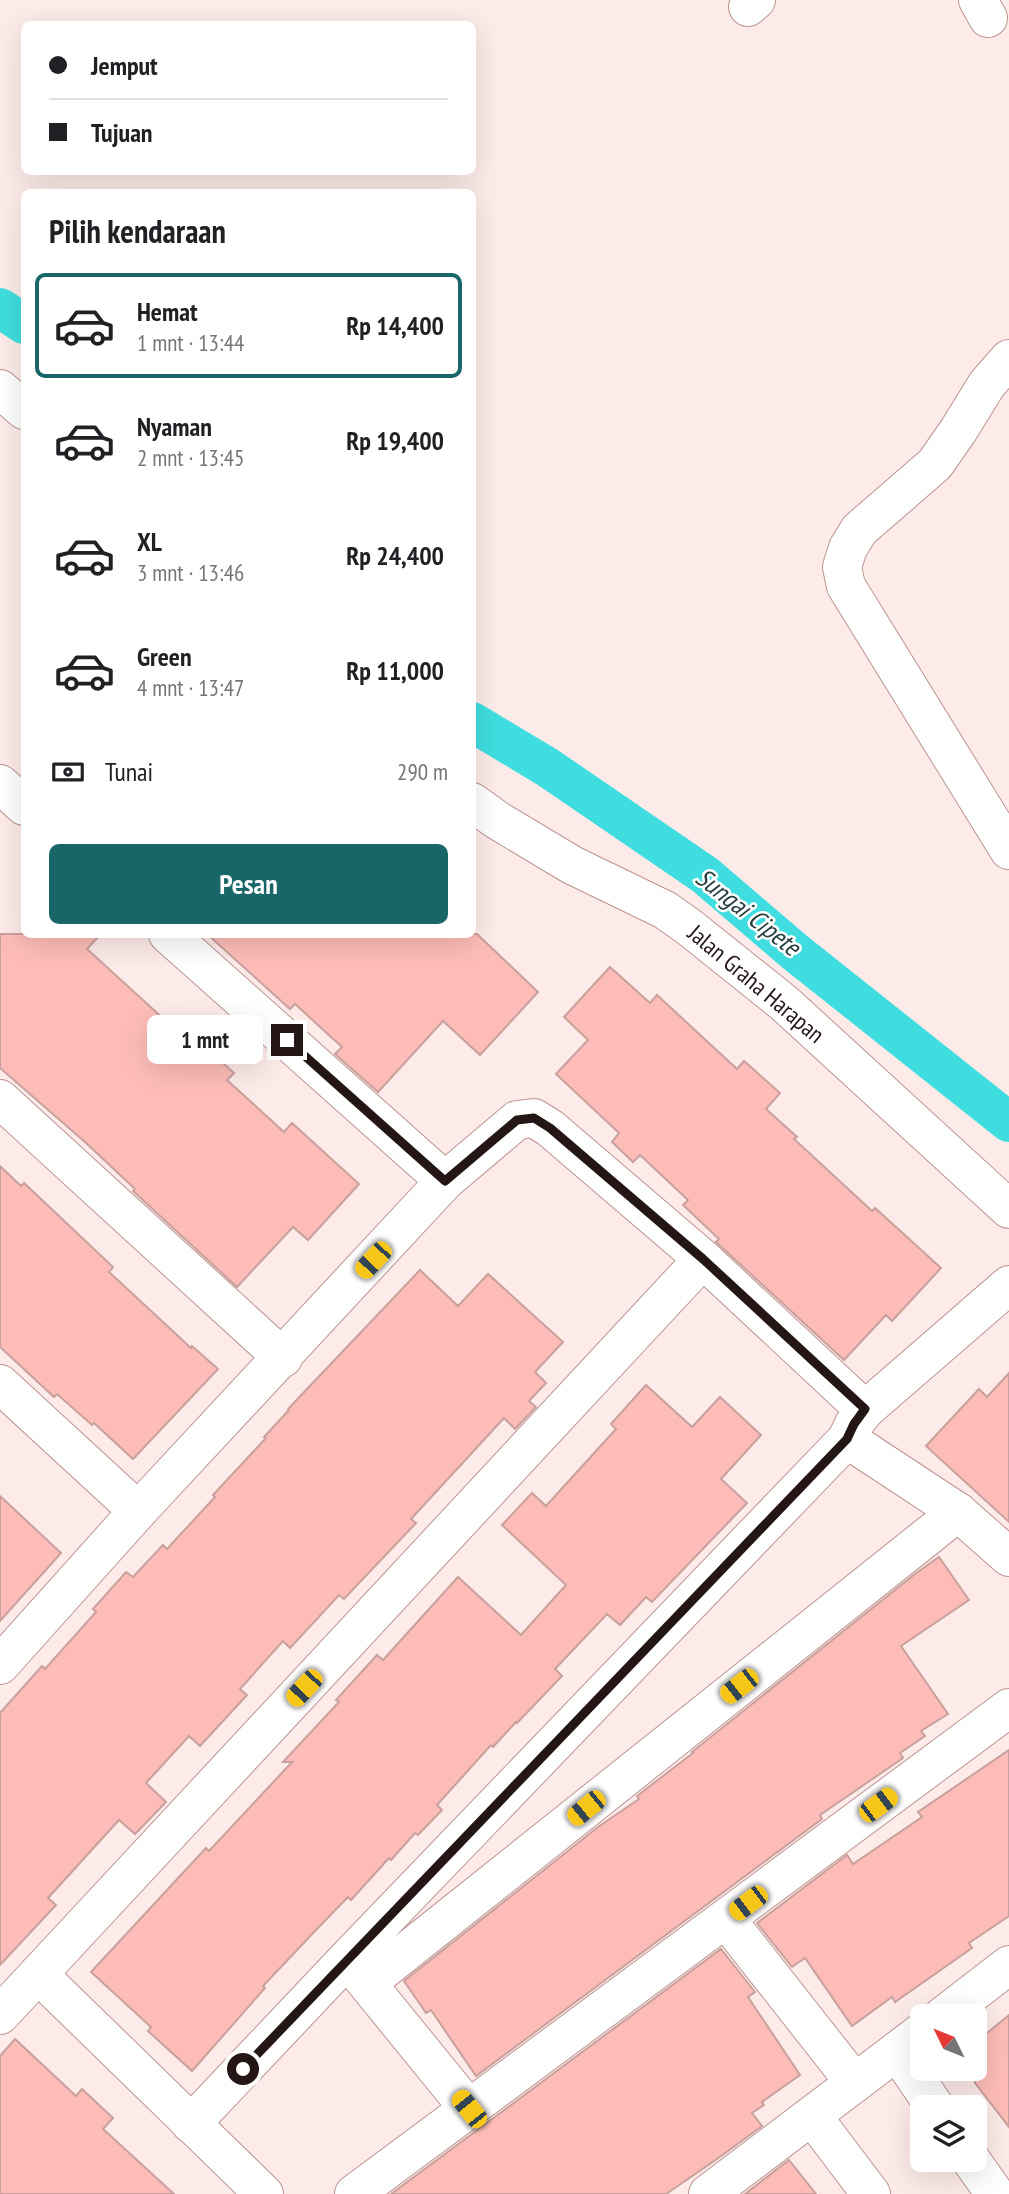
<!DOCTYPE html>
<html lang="id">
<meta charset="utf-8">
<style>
:root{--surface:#fff;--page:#f2f2f2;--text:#202124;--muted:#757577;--line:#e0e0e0;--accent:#186668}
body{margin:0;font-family:"PT Sans Narrow",sans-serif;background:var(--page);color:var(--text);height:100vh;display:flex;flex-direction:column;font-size:26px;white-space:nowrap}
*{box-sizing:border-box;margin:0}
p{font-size:23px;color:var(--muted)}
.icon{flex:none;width:38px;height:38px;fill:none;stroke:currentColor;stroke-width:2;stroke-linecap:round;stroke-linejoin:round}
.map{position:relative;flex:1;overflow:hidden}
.side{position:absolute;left:21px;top:189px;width:455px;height:749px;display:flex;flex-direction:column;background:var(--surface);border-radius:10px;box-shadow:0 7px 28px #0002}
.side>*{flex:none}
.top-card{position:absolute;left:21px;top:21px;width:455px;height:154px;border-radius:10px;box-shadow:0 7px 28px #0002;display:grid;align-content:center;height:154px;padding:0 28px;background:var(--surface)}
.needle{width:46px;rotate:313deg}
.fabs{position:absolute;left:910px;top:2004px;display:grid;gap:14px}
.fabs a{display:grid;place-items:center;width:77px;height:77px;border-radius:10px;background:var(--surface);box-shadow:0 7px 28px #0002;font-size:35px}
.end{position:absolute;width:32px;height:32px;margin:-16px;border:9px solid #241615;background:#fff;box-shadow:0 0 0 4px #fff}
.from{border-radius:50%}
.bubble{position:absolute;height:49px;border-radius:10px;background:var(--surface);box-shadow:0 7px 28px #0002;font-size:23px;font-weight:700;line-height:49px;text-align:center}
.car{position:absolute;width:21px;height:42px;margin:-21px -10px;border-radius:9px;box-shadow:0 0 5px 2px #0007;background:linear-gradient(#f5c518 24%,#345 0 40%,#f5c518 0 76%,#345 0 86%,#f5c518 0)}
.top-card b{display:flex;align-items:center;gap:24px;height:66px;font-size:26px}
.top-card b+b{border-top:2px solid var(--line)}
.top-card i{width:18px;height:18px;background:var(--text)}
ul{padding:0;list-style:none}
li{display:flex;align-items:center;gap:21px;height:105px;margin:0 14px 10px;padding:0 14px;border:4px solid transparent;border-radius:10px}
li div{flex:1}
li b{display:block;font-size:26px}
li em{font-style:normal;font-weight:700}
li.active{border-color:var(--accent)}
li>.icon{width:63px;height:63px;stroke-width:1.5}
h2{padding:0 28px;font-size:32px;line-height:84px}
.pay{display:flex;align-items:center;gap:18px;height:77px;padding:0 28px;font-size:26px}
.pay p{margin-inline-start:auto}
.button{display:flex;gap:14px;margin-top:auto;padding:14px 28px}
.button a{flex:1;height:80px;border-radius:10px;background:var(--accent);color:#fff;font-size:28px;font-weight:700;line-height:80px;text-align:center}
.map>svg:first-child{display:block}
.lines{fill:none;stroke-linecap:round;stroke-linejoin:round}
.canal{stroke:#3fdddf;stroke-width:40}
.building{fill:#fdbcb7;stroke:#c8a09c;stroke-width:2}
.minor-casing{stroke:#bc9491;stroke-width:40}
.minor{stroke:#fff;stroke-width:38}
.route{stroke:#241615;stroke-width:9}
.labels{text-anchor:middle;stroke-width:5;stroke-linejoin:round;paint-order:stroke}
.street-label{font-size:24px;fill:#241615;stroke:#fff}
.water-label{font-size:26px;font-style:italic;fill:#263f3f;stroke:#fff}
</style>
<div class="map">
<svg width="1009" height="2194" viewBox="0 0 1009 2194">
<rect width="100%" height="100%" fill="#fdebe9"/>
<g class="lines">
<g class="canal">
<polyline points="0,308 24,324"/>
<polyline points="472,722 547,767 705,875 795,952 1009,1122"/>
</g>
</g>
<g class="building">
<polygon points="0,934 101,934 87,949 190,1043 195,1038 234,1073 227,1080 284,1132 292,1123 359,1184 308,1240 293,1227 237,1287 133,1191 135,1189 85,1142 0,1068"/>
<polygon points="207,934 477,934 538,992 480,1055 443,1021 378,1092 335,1054 342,1047 295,1004 290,1009"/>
<polygon points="610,967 650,1003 657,995 737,1069 744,1061 780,1093 766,1109 797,1137 794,1139 872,1211 875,1208 941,1268 892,1321 886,1315 844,1360 716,1242 719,1239 683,1205 688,1200 640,1155 633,1162 612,1142 619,1133 556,1074 588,1040 564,1017"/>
<polygon points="0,1166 21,1186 24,1183 113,1267 109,1272 191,1348 192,1346 218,1369 133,1459 94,1423 92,1425 57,1394 54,1397 0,1347"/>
<polygon points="420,1270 458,1306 488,1274 563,1342 535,1372 546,1383 529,1401 536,1407 515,1429 504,1418 411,1519 416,1523 344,1599 339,1595 290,1648 283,1641 240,1689 247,1695 200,1746 189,1736 146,1783 166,1802 135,1834 119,1820 48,1898 56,1905 0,1965 0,1713 42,1666 45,1669 96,1612 93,1609 126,1572 133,1577 163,1545 167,1549 215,1497 213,1495 266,1438 264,1437 289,1410 288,1409"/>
<polygon points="1009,1373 1009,1522 926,1446 979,1389 987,1397"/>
<polygon points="646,1385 692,1427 720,1397 761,1435 721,1479 747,1503 652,1602 646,1597 620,1625 607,1614 555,1669 562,1676 517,1723 516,1722 493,1747 491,1745 437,1805 442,1810 418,1835 415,1833 391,1860 389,1858 351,1900 348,1897 315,1931 263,1986 265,1988 192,2071 148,2031 151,2027 91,1972 206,1848 209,1851 292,1762 283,1762 339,1702 336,1700 377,1655 383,1660 458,1577 521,1635 566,1585 502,1525 532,1493 546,1506 616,1429 611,1424"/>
<polygon points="0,1496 61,1553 0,1621"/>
<polygon points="939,1557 969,1600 901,1646 948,1714 921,1731 925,1736 900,1753 903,1758 820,1815 822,1819 476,2076 431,2010 426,2013 404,1981 598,1827 639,1799 637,1796 693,1753 692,1752 915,1574"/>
<polygon points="1009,1750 1009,1916 969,1943 972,1948 895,2002 892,1997 852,2026 805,1958 792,1967 757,1923 847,1855 853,1864 922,1817 918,1812"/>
<polygon points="721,1949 755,1992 748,1997 800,2075 762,2102 764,2105 752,2113 762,2126 717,2159 666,2194 391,2194"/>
<polygon points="1009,2015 1009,2127 975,2083 975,2043"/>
<polygon points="15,2039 76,2096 82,2089 113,2118 103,2129 174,2194 0,2194 0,2056"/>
<polygon points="789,2160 816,2194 745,2194"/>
</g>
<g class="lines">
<g class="minor-casing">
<g id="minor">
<polyline points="978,0 988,18"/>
<polyline points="748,7 756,0"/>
<polyline points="1009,359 987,384 958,431 935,464 859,530 848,548 842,567 846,586 1009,850"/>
<polyline points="0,389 24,410"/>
<polyline points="0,784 24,806"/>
<polyline points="472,802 497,820 572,865 665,910 689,927 784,1003 1009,1209"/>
<polyline points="168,934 445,1181"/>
<polyline points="0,1099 283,1358"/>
<polyline points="0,1384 138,1511"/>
<polyline points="847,1439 958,1512 1009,1557"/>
<polyline points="0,1665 138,1511 445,1181 517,1120 534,1118 550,1128 703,1259 865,1410 1009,1285"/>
<polyline points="726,1919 855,2083"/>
<polyline points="351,1964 469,2109"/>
<polyline points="38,1974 264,2194"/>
<polyline points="367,1983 958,1512"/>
<polyline points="0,2015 703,1259"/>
<polyline points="943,2016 1009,1965"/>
<polyline points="897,2051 935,2107"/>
<polyline points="812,2116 871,2194"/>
<polyline points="191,2124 347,1959 847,1439 854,1424 865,1410"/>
<polyline points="971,2160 995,2194"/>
<polyline points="354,2194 1009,1708"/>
<polyline points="708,2194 922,2032"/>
</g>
</g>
<use href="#minor" class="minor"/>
</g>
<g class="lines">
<polyline class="route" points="243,2069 847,1439 854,1424 865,1409 703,1259 550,1128 534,1118 517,1120 445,1181 287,1040"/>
</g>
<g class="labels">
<g class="street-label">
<text transform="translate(756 984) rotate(40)" y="8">Jalan Graha Harapan</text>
</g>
<g class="water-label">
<text transform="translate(748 912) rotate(38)" y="9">Sungai Cipete</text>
</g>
</g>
</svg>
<div class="fabs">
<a><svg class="needle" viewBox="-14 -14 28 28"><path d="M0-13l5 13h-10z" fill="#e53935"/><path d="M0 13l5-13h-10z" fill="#757577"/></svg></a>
<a><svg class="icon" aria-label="layers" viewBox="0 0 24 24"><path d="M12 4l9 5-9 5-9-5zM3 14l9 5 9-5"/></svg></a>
</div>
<i class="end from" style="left:243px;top:2069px"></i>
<i class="end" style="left:287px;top:1040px"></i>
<div class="bubble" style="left:147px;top:1015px;width:116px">1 mnt</div>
<i class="car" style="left:373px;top:1260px;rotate:223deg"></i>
<i class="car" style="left:739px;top:1686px;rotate:232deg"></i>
<i class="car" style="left:304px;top:1688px;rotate:223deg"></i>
<i class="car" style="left:878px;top:1805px;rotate:53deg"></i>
<i class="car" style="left:586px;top:1808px;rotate:231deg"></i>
<i class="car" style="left:748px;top:1903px;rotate:233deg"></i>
<i class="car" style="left:469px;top:2109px;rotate:321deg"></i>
<div class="top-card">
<b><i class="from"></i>Jemput</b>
<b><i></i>Tujuan</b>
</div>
<section class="side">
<h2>Pilih kendaraan</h2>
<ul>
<li class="active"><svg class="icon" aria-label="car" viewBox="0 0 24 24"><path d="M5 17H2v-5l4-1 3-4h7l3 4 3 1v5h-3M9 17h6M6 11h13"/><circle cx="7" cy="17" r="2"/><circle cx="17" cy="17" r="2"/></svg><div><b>Hemat</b><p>1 mnt · 13:44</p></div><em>Rp 14,400</em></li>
<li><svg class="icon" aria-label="car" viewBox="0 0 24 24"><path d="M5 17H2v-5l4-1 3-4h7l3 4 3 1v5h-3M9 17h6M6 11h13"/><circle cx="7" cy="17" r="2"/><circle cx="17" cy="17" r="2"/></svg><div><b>Nyaman</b><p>2 mnt · 13:45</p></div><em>Rp 19,400</em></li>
<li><svg class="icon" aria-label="car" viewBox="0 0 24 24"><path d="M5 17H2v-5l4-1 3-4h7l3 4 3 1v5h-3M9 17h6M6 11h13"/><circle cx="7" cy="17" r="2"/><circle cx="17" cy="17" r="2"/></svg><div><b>XL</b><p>3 mnt · 13:46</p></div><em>Rp 24,400</em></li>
<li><svg class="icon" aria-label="car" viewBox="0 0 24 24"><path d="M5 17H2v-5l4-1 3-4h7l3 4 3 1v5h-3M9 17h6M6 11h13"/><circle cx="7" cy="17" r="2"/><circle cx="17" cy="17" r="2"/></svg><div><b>Green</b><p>4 mnt · 13:47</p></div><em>Rp 11,000</em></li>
</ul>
<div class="pay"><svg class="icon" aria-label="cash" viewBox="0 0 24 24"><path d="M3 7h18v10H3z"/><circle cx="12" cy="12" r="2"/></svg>Tunai<p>290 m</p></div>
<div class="button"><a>Pesan</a></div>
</section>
</div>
